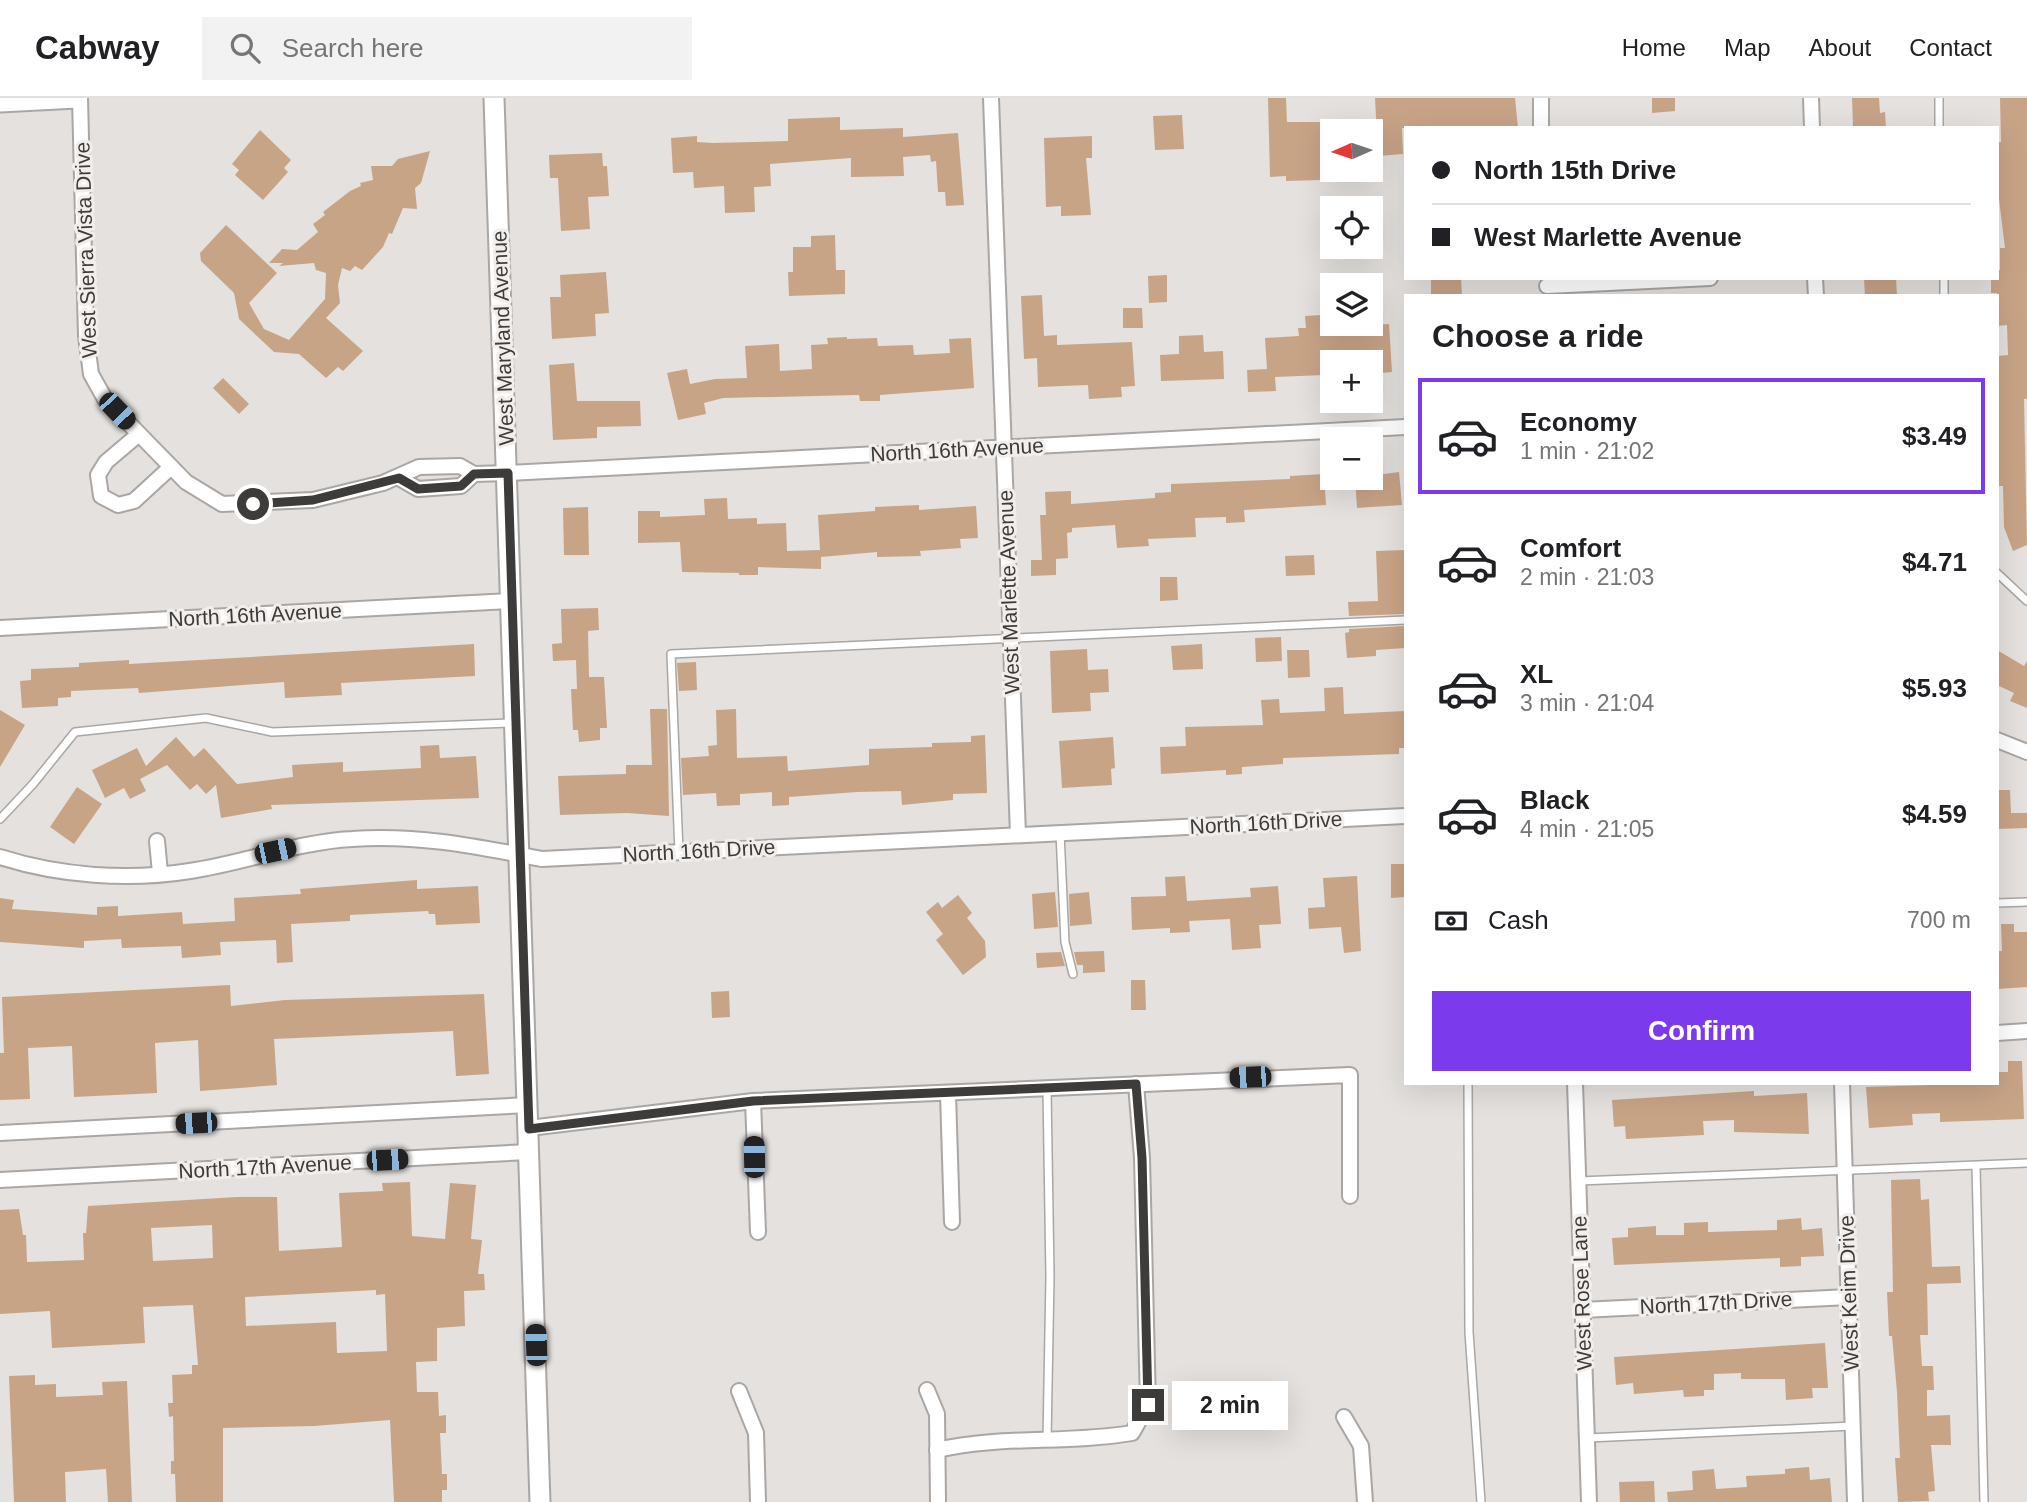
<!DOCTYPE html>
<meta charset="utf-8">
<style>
:root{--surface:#fff;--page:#f2f2f2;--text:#202124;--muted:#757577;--line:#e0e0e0;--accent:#7c3aed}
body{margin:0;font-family:Arial,sans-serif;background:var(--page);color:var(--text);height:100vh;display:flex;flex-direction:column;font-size:26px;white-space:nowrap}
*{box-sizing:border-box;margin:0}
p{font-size:23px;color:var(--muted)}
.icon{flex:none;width:38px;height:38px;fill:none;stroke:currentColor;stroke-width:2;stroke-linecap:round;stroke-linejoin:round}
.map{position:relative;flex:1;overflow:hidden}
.sheet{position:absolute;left:1404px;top:196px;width:595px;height:791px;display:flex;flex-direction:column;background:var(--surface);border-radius:0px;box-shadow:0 7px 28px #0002}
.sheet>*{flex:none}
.hud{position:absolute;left:1404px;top:28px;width:595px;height:154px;border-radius:0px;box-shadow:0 7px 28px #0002;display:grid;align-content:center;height:154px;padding:0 28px;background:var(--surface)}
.needle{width:46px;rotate:267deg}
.buttons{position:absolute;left:1320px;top:21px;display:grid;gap:14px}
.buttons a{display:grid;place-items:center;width:63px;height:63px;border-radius:0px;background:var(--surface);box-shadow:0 7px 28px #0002;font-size:35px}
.end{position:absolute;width:32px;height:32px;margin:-16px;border:9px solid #3e3c3b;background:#fff;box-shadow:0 0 0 4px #fff}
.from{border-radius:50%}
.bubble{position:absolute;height:49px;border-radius:0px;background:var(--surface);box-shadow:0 7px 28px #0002;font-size:23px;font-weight:700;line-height:49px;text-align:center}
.car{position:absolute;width:21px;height:42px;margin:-21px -10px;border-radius:9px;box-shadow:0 0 5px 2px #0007;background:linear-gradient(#222 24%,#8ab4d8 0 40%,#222 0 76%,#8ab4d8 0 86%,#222 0)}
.hud b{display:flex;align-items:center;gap:24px;height:66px;font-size:26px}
.hud b+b{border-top:2px solid var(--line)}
.hud i{width:18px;height:18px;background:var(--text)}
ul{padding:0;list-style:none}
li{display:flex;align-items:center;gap:21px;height:116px;margin:0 14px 10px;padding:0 14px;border:4px solid transparent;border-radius:0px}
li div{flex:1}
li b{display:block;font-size:26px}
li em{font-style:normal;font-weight:700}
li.on{border-color:var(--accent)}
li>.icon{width:63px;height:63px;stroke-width:1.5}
h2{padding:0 28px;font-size:32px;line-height:84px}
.pay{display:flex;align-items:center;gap:18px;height:77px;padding:0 28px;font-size:26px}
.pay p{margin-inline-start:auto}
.cta{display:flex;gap:14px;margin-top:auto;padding:14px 28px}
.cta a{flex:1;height:80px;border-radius:0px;background:var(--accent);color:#fff;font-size:28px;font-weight:700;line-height:80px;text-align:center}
header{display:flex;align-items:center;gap:42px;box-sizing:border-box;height:98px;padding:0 35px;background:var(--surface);border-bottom:2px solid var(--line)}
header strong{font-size:33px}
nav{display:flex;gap:38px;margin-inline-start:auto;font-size:24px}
.search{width:490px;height:63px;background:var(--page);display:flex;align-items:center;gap:18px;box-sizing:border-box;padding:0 24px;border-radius:0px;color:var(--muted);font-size:26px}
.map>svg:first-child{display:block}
.building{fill:#c8a487;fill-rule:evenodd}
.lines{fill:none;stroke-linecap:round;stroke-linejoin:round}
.lane-casing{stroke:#aaa6a4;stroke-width:10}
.street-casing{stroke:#aaa6a4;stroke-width:18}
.secondary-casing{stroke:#aaa6a4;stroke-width:23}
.lane{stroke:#fff;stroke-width:7}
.street{stroke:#fff;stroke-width:14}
.secondary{stroke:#fff;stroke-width:19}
.route{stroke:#3e3c3b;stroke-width:9}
.labels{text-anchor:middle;stroke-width:6;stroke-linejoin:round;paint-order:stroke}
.street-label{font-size:21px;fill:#3e3c3b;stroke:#f2eeeb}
</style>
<header>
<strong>Cabway</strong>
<div class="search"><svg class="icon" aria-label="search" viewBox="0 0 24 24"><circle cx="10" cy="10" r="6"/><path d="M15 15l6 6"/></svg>Search here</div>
<nav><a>Home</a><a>Map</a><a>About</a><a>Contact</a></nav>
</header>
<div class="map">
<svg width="2027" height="1404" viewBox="0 0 2027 1404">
<rect width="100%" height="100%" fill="#e4e1de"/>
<g class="building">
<polygon points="1268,0 1286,0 1287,24 1320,24 1321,82 1286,83 1286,78 1270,79"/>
<polygon points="1375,0 1515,0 1518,30 1402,30 1403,56 1378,58"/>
<polygon points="1652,0 1675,0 1675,13 1652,15"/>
<polygon points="1852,0 1879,0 1880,15 1885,14 1886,30 1853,30"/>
<polygon points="2000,0 2027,0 2027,301 2024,301 2027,447 2013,453 2004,429 2003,388 1997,388 1998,258 2008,257 2007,227 1997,228 1997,195 1991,195 1991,180 1997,180 1997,172 2000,172 2000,150 2005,150 1997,85 1997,44 2001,44"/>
<polygon points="1182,17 1184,51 1155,52 1153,18"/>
<polygon points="840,19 840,32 903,30 903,39 958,35 964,107 946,108 945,94 938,94 936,63 931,64 930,57 903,59 904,78 851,79 851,60 770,66 771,88 754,89 755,114 725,115 724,88 694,90 693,74 673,75 671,40 697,38 697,44 713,45 788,43 788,21"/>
<polygon points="260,32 291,62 284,70 288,74 263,102 235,77 239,72 232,66"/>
<polygon points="1092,38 1092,60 1086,60 1091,117 1061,118 1061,108 1046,109 1044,40"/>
<polygon points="430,53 421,85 415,90 417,111 403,110 392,136 389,135 383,149 362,172 355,168 350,173 342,170 338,187 340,205 326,220 363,253 343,273 338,269 326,280 299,256 274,254 239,221 234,195 201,163 200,155 226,127 277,175 249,205 264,231 289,242 325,201 326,175 316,172 314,165 279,168 283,165 269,165 282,151 297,152 318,134 313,126 325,117 323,114 350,93 361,88 360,85 373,82 371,68 392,68 398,61"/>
<polygon points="602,55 603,68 607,68 609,98 588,99 590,131 561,133 558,80 550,80 549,57"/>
<polygon points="835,137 836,172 845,172 845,196 789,198 788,174 793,174 793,149 811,149 811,138"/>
<polygon points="606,174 609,215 595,216 596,238 552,241 550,199 561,199 560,177"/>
<polygon points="1167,177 1167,204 1149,205 1148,178"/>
<polygon points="1431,180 1461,180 1462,198 1431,198"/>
<polygon points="1864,180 1896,180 1897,198 1865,198"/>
<polygon points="1042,197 1044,238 1057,237 1057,247 1132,244 1135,288 1121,289 1122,299 1089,301 1088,287 1038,289 1037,260 1024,261 1021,198"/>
<polygon points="1123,210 1142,210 1143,230 1123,230"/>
<polygon points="1322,217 1322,230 1389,226 1392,274 1370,276 1370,264 1324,264 1324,277 1275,279 1276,293 1248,294 1247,272 1267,271 1265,240 1299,238 1298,230 1306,230 1305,218"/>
<polygon points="1203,237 1204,254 1223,253 1224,281 1161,283 1160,257 1179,256 1179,238"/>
<polygon points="847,239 847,241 877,240 878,248 913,247 914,257 950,255 949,241 971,240 974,290 880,297 880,303 860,303 859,297 723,300 704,305 706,316 678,322 667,275 687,271 690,286 715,281 747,280 745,248 779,246 780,273 812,271 811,247 828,246 827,240"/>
<polygon points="574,265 577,303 640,303 641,328 597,329 597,340 553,342 549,267"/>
<polygon points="223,280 249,306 239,316 213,290"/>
<polygon points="1399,374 1402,407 1357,410 1355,380"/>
<polygon points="1324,376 1326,407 1244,412 1245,424 1226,425 1226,419 1195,420 1196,439 1148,441 1149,448 1117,450 1115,427 1072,430 1072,434 1067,435 1068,460 1056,461 1056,477 1031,478 1031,462 1042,462 1040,417 1046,417 1045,394 1071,393 1071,406 1155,400 1155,395 1171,394 1171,386 1290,381 1290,378"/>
<polygon points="727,400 728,421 757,420 757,426 786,425 787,453 820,452 818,417 875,413 875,409 919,407 919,412 976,408 978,440 960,441 961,450 920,453 921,458 877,459 877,454 821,459 821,471 758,469 758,477 739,477 739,475 682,474 680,444 638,445 638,413 660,413 660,419 705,417 704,401"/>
<polygon points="588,409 589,457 564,457 563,410"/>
<polygon points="1405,452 1405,516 1349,518 1348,504 1378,503 1376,453"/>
<polygon points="1314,457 1315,477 1286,478 1285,458"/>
<polygon points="1160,479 1177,479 1178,502 1160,503"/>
<polygon points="598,510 599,532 588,533 589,579 604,579 607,630 600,630 600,642 579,644 578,632 573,632 571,591 577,591 576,562 553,563 552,546 562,545 561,511"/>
<polygon points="1405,528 1405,550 1376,552 1376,558 1347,560 1345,535 1349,534 1349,531"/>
<polygon points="1281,539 1282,563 1256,564 1255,540"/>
<polygon points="474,546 475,578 341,585 342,597 285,600 284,584 139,595 138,590 71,593 71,599 58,600 58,608 22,610 20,583 31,582 31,571 79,569 79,565 129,562 129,566"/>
<polygon points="1202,546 1203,571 1173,572 1171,548"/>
<polygon points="1087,551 1088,572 1108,571 1109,594 1090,595 1091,613 1052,615 1050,553"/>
<polygon points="1287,552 1309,552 1310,579 1288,580"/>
<polygon points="1997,552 2024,568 2027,563 2027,610 2010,603 2014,595 1997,587"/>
<polygon points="696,564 697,592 679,593 677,565"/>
<polygon points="1343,589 1344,616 1405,613 1405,650 1399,650 1399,656 1283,660 1283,666 1242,669 1242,676 1226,677 1226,672 1161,676 1160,649 1186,648 1185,629 1263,627 1261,602 1279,601 1280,615 1325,613 1324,590"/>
<polygon points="650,611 667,611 669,718 627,715 560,717 558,678 626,676 626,667 652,667"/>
<polygon points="736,611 737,660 787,658 788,673 869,667 869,651 932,649 932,645 971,644 971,638 985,637 987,695 953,696 953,702 902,707 901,693 857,694 789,699 789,707 772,708 772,694 740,696 740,707 717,708 716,695 683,697 681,660 709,658 708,648 717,647 716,612"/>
<polygon points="0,612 25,627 0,669"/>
<polygon points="176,639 194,659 204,650 237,686 293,679 292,667 343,664 343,674 421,670 420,648 439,647 440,660 476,658 479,700 271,707 272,711 221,720 216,687 206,696 197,686 190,692 167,667 140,681 146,693 130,701 124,690 105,700 92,672 137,650 146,668"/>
<polygon points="1113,639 1115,670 1111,671 1112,687 1062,690 1059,643"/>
<polygon points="77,689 102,706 74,746 50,729"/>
<polygon points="1997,692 2010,692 2011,715 2027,715 2027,730 1997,731"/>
<polygon points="1391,766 1405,766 1405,799 1391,800"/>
<polygon points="1185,778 1187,803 1251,799 1250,790 1278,788 1281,826 1259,827 1261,850 1232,852 1230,821 1189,823 1190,834 1170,835 1170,830 1132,832 1131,799 1166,798 1165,779"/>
<polygon points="1357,778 1361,853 1344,855 1341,829 1309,831 1308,810 1325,809 1323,780"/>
<polygon points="417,782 417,791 478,788 480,825 436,827 435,816 429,816 428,813 350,817 350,823 291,826 293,864 277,865 276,842 220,844 221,857 182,860 181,848 122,850 121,841 84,843 84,850 0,844 0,800 14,802 12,811 97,817 97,809 118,808 118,818 182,814 183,826 235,823 234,800 301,796 300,791"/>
<polygon points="1055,794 1058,829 1034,831 1032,796"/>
<polygon points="1089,794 1092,826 1070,828 1069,796"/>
<polygon points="958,797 972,815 967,820 985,843 986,859 963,877 936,842 943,836 926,814 938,804 942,810"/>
<polygon points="2001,826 2014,826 2014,834 2027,834 2027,889 1997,891 1997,853 2002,853"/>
<polygon points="1104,853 1105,874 1083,875 1083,867 1077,867 1074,854"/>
<polygon points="1061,854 1065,868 1037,870 1036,855"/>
<polygon points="1131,882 1145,882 1146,912 1131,912"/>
<polygon points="230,887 231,908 285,902 484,896 489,976 456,978 453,933 274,941 277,987 200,993 198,942 155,945 157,995 74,999 72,948 28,950 30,1001 0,1002 0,955 4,955 2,899"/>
<polygon points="729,893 730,919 712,920 711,894"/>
<polygon points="2008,963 2022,963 2024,1021 1940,1024 1940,1015 1912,1016 1913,1027 1869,1030 1866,989 1997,985 1997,974 2008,974"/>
<polygon points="1754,993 1754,998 1807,995 1809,1036 1734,1034 1734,1022 1703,1023 1704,1037 1626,1041 1625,1028 1614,1029 1612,1002"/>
<polygon points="1920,1081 1921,1102 1929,1101 1932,1169 1960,1168 1961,1185 1927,1186 1928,1237 1920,1237 1922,1268 1933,1268 1934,1292 1927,1292 1927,1318 1950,1317 1951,1347 1931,1347 1935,1393 1928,1394 1929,1403 1898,1404 1895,1360 1900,1360 1897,1294 1892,1238 1889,1238 1887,1194 1893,1194 1891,1082"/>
<path d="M410,1084L412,1138L445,1141L450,1085L476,1087L471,1141L482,1142L478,1176H484L485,1192L464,1193L465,1228L437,1230V1263L416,1264L417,1294H438L439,1318L446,1317V1335H440L442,1376H447V1392H442V1404H394L390,1322L314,1328L223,1330V1404H176L175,1376H171V1363H174L173,1318L169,1319L168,1305H173L172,1277L192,1276V1267H198L193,1207L143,1209L145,1245L52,1250L50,1213L0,1216V1112L19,1111L23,1137H26L27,1164L84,1162L83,1135H86L88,1108L237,1099H277L279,1153L342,1149L339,1095L383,1093L382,1085ZM212,1127L213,1160L153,1163L151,1130ZM376,1192V1197L385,1196L387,1253L337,1255L336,1224L246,1228L245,1199Z"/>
<polygon points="1801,1120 1802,1132 1822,1130 1824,1158 1801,1159 1801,1168 1780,1169 1780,1160 1614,1167 1612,1140 1628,1139 1628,1130 1656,1128 1656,1137 1684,1137 1684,1125 1708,1124 1708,1134 1777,1132 1777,1122"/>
<polygon points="1825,1245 1828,1290 1812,1290 1813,1300 1786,1302 1785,1281 1741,1281 1741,1275 1714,1276 1714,1292 1704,1292 1704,1298 1684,1299 1683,1292 1634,1296 1633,1285 1616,1287 1614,1259"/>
<polygon points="35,1277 35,1287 56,1286 56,1299 103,1297 102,1284 127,1283 132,1404 108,1404 106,1371 65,1374 66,1404 14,1404 9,1278"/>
<polygon points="1809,1369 1810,1382 1830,1380 1832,1404 1668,1404 1667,1394 1693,1392 1692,1373 1714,1371 1716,1391 1747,1389 1746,1378 1785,1376 1785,1371"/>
<polygon points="1654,1383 1655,1404 1620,1404 1619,1384"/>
</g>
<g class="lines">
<g class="lane-casing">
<g id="lane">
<polyline points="1939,0 1939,30"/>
<polyline points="1944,180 1944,198"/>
<polyline points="1997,475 2027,503"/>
<polyline points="0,721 33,686 75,634 206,620 272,634 513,625"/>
<polyline points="1060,735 1065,844 1073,876"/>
<polyline points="679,754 671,556 1405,522"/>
<polyline points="1997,805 2027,804"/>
<polyline points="1468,985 1469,1234 1481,1404"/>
<polyline points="1047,991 1050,1179 1047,1342"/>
<polyline points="1976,1068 1984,1404"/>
<polyline points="1579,1083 2027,1065"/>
<polyline points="1588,1340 1853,1328"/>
</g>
</g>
<g class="street-casing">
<g id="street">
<polyline points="80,0 86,238 91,276 105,301 186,384 222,406 313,402 383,385 419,369 460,368 474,376 508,375 1405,329"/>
<polyline points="991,0 1018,737"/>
<polyline points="1541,0 1541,30"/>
<polyline points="1811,0 1812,30"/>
<polyline points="1815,180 1816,198"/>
<polyline points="1547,188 1710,180"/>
<polyline points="139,336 106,364 98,377 101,398 118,407 134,403 171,369"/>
<polyline points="399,380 418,391 461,388 474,376"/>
<polyline points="0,530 511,503"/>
<polyline points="1997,642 2027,654"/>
<polyline points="157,743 160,775"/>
<path d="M0,759C60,778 128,783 190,773C245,765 296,744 352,741C417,736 479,749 542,761L1405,718"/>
<polyline points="1997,935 2027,933"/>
<polyline points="1575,985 1589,1404"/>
<polyline points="1842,985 1855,1404"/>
<polyline points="948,996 952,1124"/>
<polyline points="753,1003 758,1134"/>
<polyline points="529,1030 753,1003 1350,977 1350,1098"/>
<polyline points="0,1035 528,1007"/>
<polyline points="0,1082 529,1054"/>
<polyline points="1582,1212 1849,1199"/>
<polyline points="927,1292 937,1316 938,1404"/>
<polyline points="739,1293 756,1335 758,1404"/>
<polyline points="1344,1319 1361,1348 1365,1404"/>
<path d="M937,1352C1001,1337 1067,1346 1132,1335L1148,1307L1142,1060L1136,986"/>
</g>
</g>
<g class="secondary-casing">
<g id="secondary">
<polyline points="494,0 540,1404"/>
<polyline points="0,4 77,0"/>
</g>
</g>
<use href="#lane" class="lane"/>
<use href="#street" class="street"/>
<use href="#secondary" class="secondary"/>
</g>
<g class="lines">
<polyline class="route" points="253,406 313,402 399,380 418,391 461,388 474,376 508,375 529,1031 753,1003 1136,986 1142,1060 1148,1307"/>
</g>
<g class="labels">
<g class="street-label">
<text transform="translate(86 152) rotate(-92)" y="7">West Sierra Vista Drive</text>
<text transform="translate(503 240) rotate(-92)" y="7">West Maryland Avenue</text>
<text transform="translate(957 352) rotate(-3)" y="7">North 16th Avenue</text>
<text transform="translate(1009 494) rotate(-92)" y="7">West Marlette Avenue</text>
<text transform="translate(255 517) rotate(-3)" y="7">North 16th Avenue</text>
<text transform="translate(1266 725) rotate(-3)" y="7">North 16th Drive</text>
<text transform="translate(699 753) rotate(-3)" y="7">North 16th Drive</text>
<text transform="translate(265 1069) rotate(-3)" y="7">North 17th Avenue</text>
<text transform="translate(1582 1195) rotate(-92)" y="7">West Rose Lane</text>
<text transform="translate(1849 1195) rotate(-92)" y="7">West Keim Drive</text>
<text transform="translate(1716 1205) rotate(-3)" y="7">North 17th Drive</text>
</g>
</g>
</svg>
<div class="buttons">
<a><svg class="needle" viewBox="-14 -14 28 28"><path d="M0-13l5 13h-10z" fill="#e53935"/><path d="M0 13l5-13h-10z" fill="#757577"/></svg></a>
<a><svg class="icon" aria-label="locate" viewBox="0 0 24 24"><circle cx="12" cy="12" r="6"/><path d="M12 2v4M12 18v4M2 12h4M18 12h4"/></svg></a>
<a><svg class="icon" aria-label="layers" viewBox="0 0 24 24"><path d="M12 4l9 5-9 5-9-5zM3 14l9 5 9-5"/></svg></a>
<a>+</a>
<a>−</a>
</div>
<i class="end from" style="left:253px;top:406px"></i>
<i class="end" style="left:1148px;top:1307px"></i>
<div class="bubble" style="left:1172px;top:1283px;width:116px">2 min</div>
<i class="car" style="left:117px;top:313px;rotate:136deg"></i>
<i class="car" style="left:275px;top:753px;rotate:78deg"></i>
<i class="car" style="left:1250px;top:979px;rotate:268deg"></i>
<i class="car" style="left:196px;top:1025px;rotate:267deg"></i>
<i class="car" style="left:754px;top:1059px;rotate:359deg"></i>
<i class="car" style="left:387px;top:1062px;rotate:87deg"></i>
<i class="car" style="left:536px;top:1247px;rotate:358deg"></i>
<div class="hud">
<b><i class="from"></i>North 15th Drive</b>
<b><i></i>West Marlette Avenue</b>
</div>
<section class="sheet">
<h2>Choose a ride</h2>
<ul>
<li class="on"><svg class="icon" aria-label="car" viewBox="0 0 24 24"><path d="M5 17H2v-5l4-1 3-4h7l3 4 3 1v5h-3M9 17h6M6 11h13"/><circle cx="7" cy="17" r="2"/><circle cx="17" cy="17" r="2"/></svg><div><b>Economy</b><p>1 min · 21:02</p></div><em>$3.49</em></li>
<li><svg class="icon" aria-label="car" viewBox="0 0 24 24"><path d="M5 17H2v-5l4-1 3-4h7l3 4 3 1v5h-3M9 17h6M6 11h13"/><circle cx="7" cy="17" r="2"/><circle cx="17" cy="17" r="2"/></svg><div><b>Comfort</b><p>2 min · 21:03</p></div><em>$4.71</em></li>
<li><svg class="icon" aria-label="car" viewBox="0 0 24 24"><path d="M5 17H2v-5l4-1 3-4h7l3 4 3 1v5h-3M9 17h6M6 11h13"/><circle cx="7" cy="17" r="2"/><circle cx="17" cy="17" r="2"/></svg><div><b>XL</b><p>3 min · 21:04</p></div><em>$5.93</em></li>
<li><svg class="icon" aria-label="car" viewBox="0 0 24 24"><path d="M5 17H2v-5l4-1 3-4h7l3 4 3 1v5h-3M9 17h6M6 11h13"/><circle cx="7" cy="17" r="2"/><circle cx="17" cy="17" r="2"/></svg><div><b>Black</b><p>4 min · 21:05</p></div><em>$4.59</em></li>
</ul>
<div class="pay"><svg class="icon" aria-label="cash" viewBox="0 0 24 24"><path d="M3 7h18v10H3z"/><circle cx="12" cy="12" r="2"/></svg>Cash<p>700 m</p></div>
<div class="cta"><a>Confirm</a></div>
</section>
</div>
